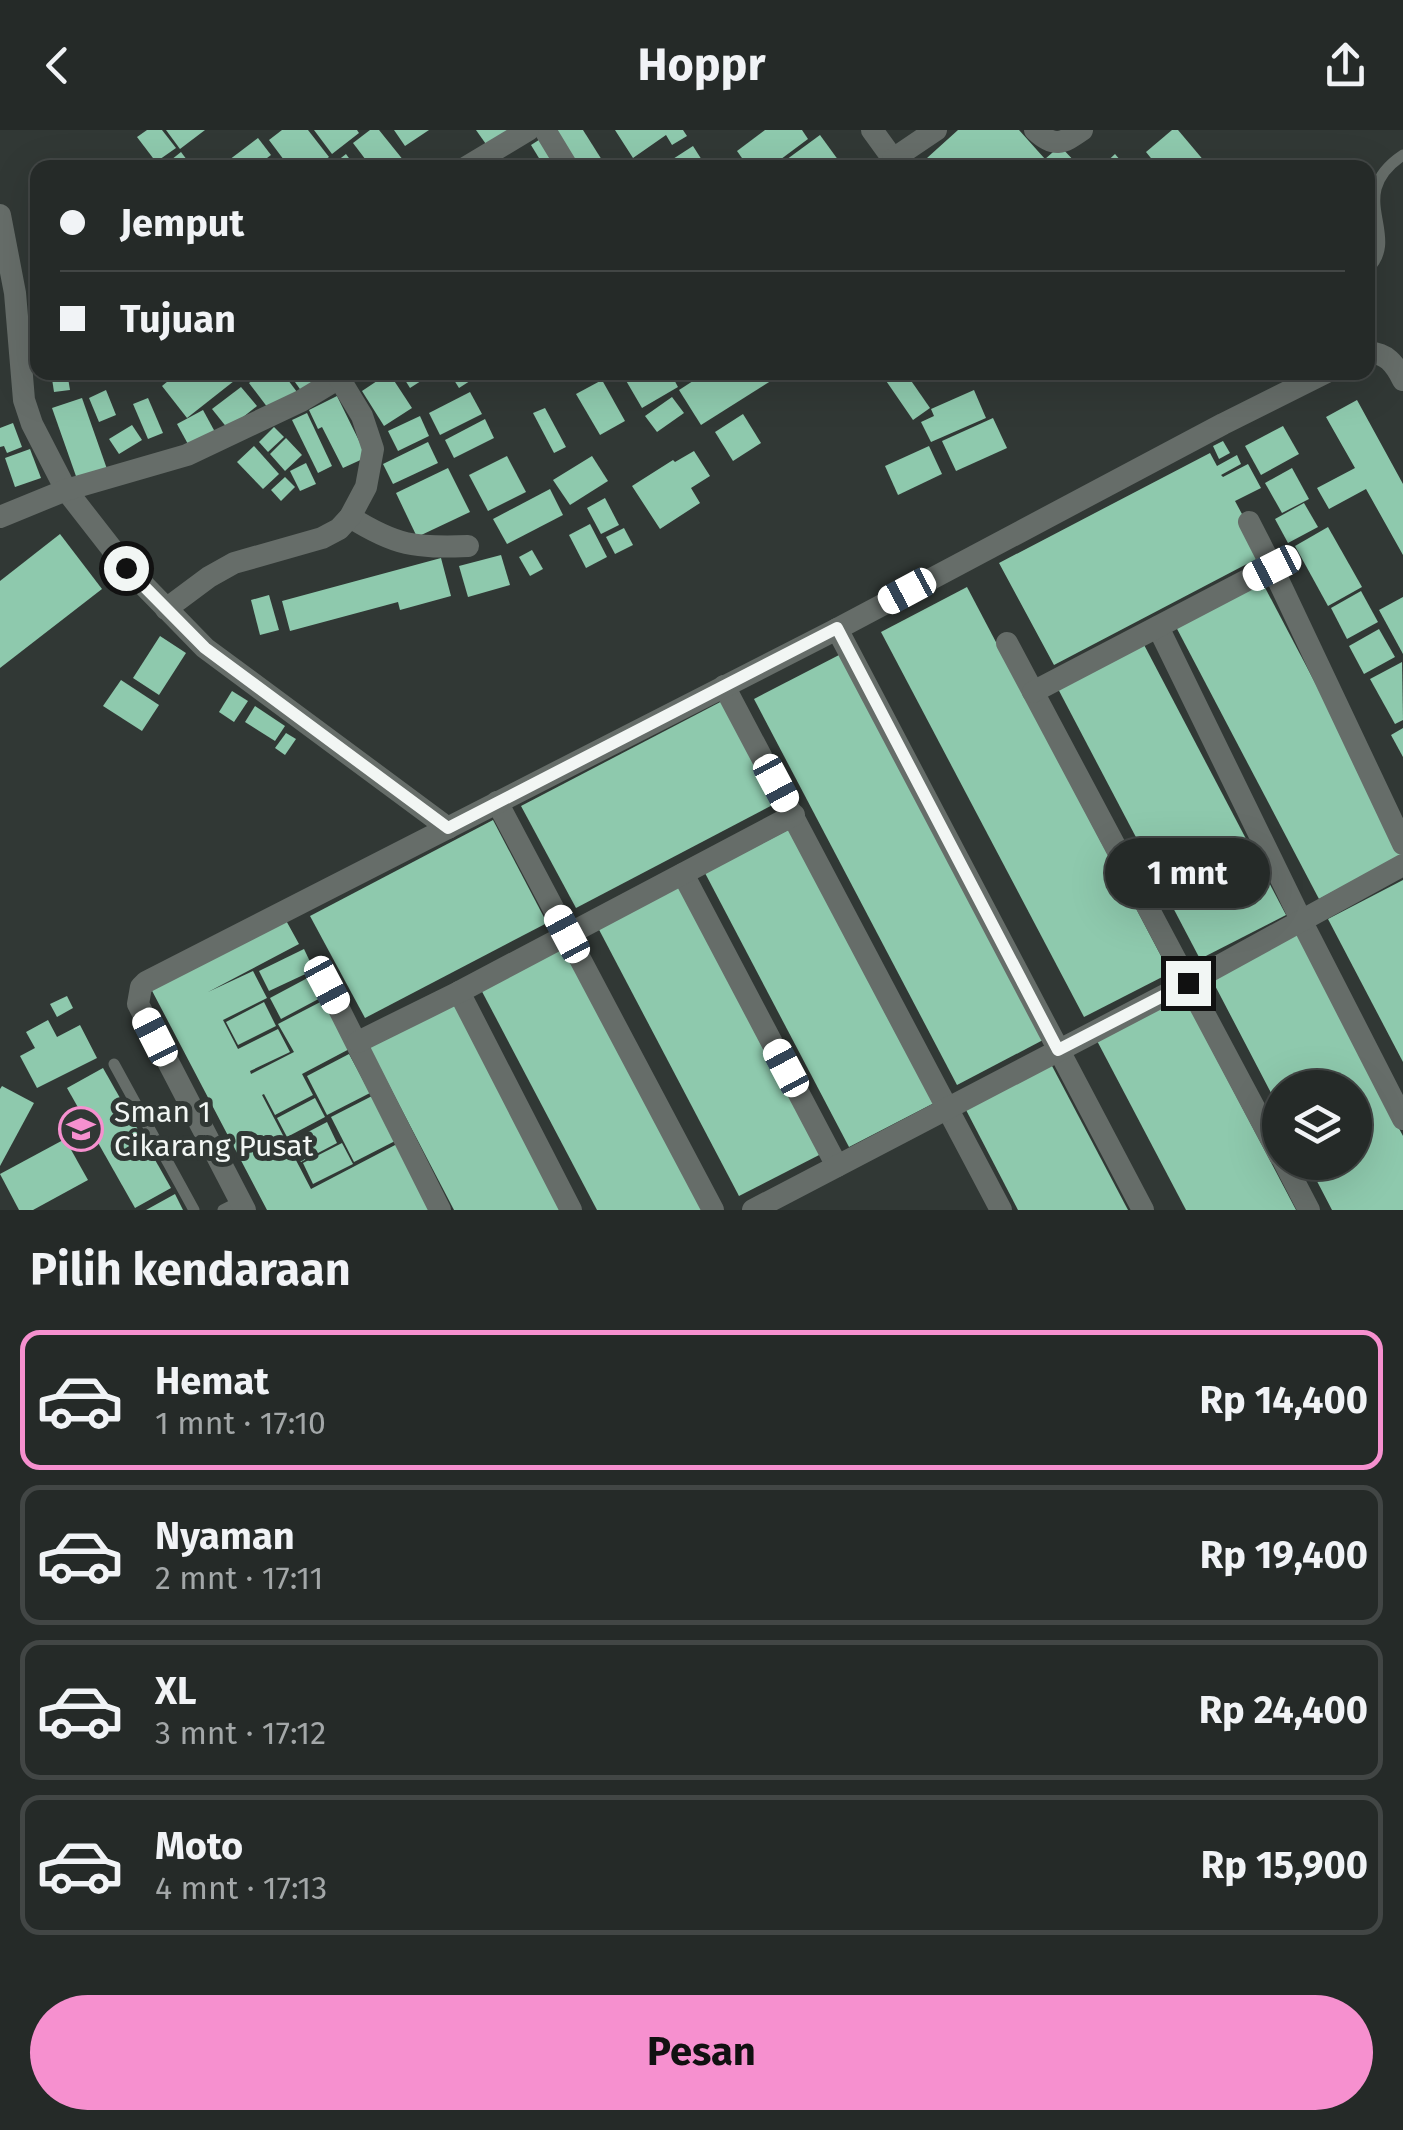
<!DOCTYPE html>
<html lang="id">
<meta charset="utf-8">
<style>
:root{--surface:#252a28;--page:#2d3230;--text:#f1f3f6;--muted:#a3a7a8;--line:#424645;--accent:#f690cf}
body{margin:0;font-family:"Fira Sans",sans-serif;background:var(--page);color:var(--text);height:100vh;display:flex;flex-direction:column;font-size:38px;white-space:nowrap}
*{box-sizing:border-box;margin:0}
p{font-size:32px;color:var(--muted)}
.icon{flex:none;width:55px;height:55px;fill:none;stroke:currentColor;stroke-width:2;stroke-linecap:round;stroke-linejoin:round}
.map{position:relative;height:1080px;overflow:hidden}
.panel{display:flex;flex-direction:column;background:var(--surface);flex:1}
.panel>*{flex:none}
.hud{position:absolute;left:30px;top:30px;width:1345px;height:220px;border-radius:20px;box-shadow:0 10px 40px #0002,0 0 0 2px var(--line);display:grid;align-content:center;height:220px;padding:0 30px;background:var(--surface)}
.controls{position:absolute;left:1262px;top:940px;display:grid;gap:20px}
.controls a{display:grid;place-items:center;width:110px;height:110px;border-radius:50%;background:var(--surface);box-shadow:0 10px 40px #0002,0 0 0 2px var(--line);font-size:50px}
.end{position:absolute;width:45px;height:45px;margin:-22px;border:12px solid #f2f6f4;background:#111;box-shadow:0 0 0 5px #111}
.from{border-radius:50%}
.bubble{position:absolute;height:70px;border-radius:35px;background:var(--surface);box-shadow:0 10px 40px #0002,0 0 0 2px var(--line);font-size:32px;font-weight:700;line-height:70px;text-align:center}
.car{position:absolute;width:30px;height:60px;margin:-30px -15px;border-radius:12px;box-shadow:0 0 8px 2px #0007;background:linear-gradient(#fff 24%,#345 0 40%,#fff 0 76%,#345 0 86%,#fff 0)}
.hud b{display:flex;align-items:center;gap:35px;height:95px;font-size:38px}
.hud b+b{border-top:2px solid var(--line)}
.hud i{width:25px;height:25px;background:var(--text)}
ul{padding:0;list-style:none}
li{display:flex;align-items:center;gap:30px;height:140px;margin:0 20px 15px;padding:0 10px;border:5px solid var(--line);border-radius:20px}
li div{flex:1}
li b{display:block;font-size:38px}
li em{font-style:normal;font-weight:700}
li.active{border-color:var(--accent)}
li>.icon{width:90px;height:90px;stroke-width:1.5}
h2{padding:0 30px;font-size:45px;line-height:120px}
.action{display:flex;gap:20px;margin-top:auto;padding:20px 30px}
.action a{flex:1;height:115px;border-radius:60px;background:var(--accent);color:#111;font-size:40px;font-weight:700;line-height:115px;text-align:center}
header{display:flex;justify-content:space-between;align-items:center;height:130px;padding:0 30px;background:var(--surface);font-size:45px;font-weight:700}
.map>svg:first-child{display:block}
.building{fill:#8ec9ad}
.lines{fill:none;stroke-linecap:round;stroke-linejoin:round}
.service{stroke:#666d69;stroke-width:11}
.minor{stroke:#666d69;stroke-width:22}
.route{stroke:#f2f6f4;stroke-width:12}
.labels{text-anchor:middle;stroke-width:10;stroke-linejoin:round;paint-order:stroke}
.poi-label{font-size:30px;fill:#f2f6f4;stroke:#313835;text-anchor:start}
</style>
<header><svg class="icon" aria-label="back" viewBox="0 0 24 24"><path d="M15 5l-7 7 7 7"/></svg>Hoppr<svg class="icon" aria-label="share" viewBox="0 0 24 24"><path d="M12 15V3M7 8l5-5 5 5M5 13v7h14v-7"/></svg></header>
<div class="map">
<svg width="1403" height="1080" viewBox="0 0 1403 1080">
<rect width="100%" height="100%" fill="#313835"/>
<g class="building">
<polygon points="147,0 162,0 176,18 156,32 137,7"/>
<polygon points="166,0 205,0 180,19"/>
<polygon points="282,0 308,0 329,27 314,38 290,38 269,10"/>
<polygon points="314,0 357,0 359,3 332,24"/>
<polygon points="370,0 379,0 404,31 396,38 372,38 353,13"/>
<polygon points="394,0 429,0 405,16"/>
<polygon points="476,0 514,0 488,17"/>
<polygon points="557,0 583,0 607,38 571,38"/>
<polygon points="615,0 683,0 687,6 672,15 666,5 633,28"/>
<polygon points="765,0 802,0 808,9 769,38 749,38 737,21"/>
<polygon points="958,0 1019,0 1045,29 1060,16 1078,35 1075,38 935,38 927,28"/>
<polygon points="1172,0 1178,0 1205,32 1198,38 1159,38 1146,22"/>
<polygon points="820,5 844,38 775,38"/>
<polygon points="545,6 565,38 545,38 531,15"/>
<polygon points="258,8 271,25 254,38 234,38 229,30"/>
<polygon points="693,16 707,38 659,38"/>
<polygon points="181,22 193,38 161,38"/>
<polygon points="346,24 356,38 334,38 332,35"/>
<polygon points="1115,24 1127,38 1100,38"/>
<polygon points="51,242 67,242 70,260 54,262"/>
<polygon points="179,242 227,242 234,251 187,288 162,256"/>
<polygon points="264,242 282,242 297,262 271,282 249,253"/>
<polygon points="288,242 329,242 302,262"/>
<polygon points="400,242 435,242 410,258"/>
<polygon points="449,242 484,242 459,258"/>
<polygon points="621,242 670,242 678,257 642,278"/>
<polygon points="707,242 785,242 701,295 679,260"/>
<polygon points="880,242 905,242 930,278 913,290"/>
<polygon points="389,243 412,278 384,296 362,261"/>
<polygon points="602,250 625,291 600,305 576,264"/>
<polygon points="241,257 257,276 228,299 212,279"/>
<polygon points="106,260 116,285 99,292 89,268"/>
<polygon points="974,260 986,288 931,312 921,292 934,286 931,279"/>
<polygon points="470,262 482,284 440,305 429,283"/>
<polygon points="337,266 367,327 343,338 322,297 318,299 309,280"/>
<polygon points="672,267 684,283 657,302 645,286"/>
<polygon points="82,268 107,339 77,349 52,278"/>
<polygon points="148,268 163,303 148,309 133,274"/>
<polygon points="1357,270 1403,354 1403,425 1366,359 1329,379 1317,358 1355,338 1326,287"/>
<polygon points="545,278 566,317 554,323 533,283"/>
<polygon points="203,280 215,302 189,316 177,294"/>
<polygon points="307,283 332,336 318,343 292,290"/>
<polygon points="743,284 761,313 733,331 715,302"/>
<polygon points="420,286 429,306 398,321 388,301"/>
<polygon points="993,288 1007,318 956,341 942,311"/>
<polygon points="485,289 494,308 454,328 445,310"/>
<polygon points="13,293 22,317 7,323 4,316 0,317 0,298"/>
<polygon points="132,295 142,310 119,324 109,309"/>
<polygon points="1283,296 1299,324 1261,345 1245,316"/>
<polygon points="274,297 284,307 268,322 259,312"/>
<polygon points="286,308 302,325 285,341 270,324"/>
<polygon points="1223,311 1230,323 1219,329 1213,316"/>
<polygon points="428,312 438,333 393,354 383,334"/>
<polygon points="254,316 279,344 263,359 237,332"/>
<polygon points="929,316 942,344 898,365 885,336"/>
<polygon points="30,319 41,348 15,357 5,328"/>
<polygon points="694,321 710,346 691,358 700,373 660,399 632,356 673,330 675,332"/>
<polygon points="1210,323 1217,336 1237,325 1241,334 1221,345 1223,347 1248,334 1261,358 1235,371 1264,425 1054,535 999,433"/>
<polygon points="507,326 526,362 488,381 469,345"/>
<polygon points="592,326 608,351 570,375 553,350"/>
<polygon points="306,333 316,354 300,361 290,341"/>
<polygon points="448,338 470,382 417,407 396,363"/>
<polygon points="1292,338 1309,369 1282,383 1265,353"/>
<polygon points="285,347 295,357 281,371 271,360"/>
<polygon points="550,359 563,385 507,414 493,389"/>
<polygon points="605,368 619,395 601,404 587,378"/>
<polygon points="1304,373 1318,397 1288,413 1275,389"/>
<polygon points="590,394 607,427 586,438 569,405"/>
<polygon points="1328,397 1362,457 1328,476 1295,416"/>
<polygon points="624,398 633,415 615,424 606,407"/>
<polygon points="60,404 102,459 0,538 0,451"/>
<polygon points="532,420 543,439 530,446 519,427"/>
<polygon points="501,425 510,455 468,467 459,436"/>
<polygon points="441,428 451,466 400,480 398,472 290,501 282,471"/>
<polygon points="1261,450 1403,720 1403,725 1319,769 1175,495"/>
<polygon points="967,457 1170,843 1084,887 881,502"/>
<polygon points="1361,461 1378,492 1347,509 1331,478"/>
<polygon points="269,465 279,500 260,505 251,470"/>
<polygon points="1403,467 1403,524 1379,480"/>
<polygon points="1379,499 1395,527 1364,544 1349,516"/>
<polygon points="160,506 186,523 159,565 133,548"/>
<polygon points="1142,511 1286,785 1200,829 1056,555"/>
<polygon points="841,524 1043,910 957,955 754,569"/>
<polygon points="1402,532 1403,590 1395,594 1370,549"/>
<polygon points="121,550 159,575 142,601 103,576"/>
<polygon points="232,561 248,571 234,592 219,582"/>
<polygon points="728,568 782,670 576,778 521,676"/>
<polygon points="255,576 285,596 275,611 245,592"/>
<polygon points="1403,598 1403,627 1391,605"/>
<polygon points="286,603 296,609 285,625 275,618"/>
<polygon points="493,690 547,793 365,888 310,786"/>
<polygon points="792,698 936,972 849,1017 705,743"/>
<polygon points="681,747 825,1022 739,1066 595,792"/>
<polygon points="1403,750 1403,932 1328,789"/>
<polygon points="283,785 299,814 208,862 253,841 267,868 223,890 238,919 278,899 290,922 250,941 251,944 294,922 278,894 328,868 355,916 302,944 313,965 275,985 264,964 262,965 311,1059 397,1014 431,1080 267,1080 149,855"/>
<polygon points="1296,802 1403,1006 1403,1080 1332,1080 1307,1032 1355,1032 1355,958 1280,958 1280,980 1210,846"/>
<polygon points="564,808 706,1080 597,1080 477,852"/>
<polygon points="304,819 314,840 269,861 259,841"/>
<polygon points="315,844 326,865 281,889 270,868"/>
<polygon points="1182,863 1296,1080 1186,1080 1095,907"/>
<polygon points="67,866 73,878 57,887 50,874"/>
<polygon points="452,867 564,1080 454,1080 366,911"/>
<polygon points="264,872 276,896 238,915 226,892"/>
<polygon points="48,890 57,907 80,895 97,928 37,958 20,926 35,918 26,902"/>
<polygon points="349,924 370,963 327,985 307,946"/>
<polygon points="1051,934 1128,1080 1018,1080 965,978"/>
<polygon points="103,938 171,1058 135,1078 67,958"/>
<polygon points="2,956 34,973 0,1036 0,959"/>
<polygon points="374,965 397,1010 354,1032 331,987"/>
<polygon points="315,968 325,987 287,1007 277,988"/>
<polygon points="327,992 337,1013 301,1032 291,1011"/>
<polygon points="65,1009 88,1050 33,1080 19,1080 0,1044"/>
<polygon points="342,1013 353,1034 313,1054 303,1033"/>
<polygon points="175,1064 183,1080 146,1080"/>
</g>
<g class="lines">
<g class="service">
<path d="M1368,139C1403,105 1343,65 1403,25"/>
<polyline points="114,934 194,1080"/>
<polyline points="223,1080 241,1071"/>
</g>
<g class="minor">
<polyline points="545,0 568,38"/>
<polyline points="872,0 893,29 892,38"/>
<path d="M1035,0C1054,18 1062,14 1082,0"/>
<polyline points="893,29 936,0"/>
<polyline points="465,38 528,0"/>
<polyline points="0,85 15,163 24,270 32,294 66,360 126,437 205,518 448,698"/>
<path d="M1368,223C1386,222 1395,234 1403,250"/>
<polyline points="0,387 66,360 187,325 301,271 339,248 343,242"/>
<path d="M350,387C396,416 415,418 468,416"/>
<polyline points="1249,392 1272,437 1403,714"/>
<polyline points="166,479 209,447 234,433 322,408 339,399 350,387 366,357 373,319 362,286 339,248"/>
<polyline points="1158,497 1302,792 1403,989"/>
<polyline points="837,499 1143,1080"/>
<polyline points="1007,513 1280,1026"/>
<polyline points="724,556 1001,1080"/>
<polyline points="1033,562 1272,437"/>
<polyline points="497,672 713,1080"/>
<polyline points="683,744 837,1036"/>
<polyline points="327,855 440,1080"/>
<polyline points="459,862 571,1080"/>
<polyline points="358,912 459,862 794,685"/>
<polyline points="1284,1032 1309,1080"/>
<polyline points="245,1080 138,874 141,857 146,852 837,499 1223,294 1327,242"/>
<polyline points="753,1080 1188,853 1403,735"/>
</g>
</g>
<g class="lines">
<polyline class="route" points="126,438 205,518 448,698 837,498 1058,920 1188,853"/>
</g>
<defs>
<g id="school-ring" transform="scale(2.25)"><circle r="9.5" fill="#313835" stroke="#f690cf" stroke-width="1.5"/><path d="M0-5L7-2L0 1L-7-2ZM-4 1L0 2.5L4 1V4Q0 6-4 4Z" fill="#f690cf"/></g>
</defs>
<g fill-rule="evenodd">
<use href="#school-ring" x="81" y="999"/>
</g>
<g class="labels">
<g class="poi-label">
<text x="114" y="992">Sman 1<tspan x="114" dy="34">Cikarang Pusat</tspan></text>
</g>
</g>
</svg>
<div class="controls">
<a><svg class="icon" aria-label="layers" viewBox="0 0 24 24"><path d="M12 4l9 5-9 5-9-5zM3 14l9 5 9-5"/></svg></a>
</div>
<i class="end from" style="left:126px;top:438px"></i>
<i class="end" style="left:1188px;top:853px"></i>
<div class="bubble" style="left:1105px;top:708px;width:165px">1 mnt</div>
<i class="car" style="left:1272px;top:438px;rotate:243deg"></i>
<i class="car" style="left:907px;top:461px;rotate:242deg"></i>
<i class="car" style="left:776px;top:653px;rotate:152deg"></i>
<i class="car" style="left:567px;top:804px;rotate:332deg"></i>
<i class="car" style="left:327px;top:855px;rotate:152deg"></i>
<i class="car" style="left:155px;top:907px;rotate:333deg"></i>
<i class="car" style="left:786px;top:938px;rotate:332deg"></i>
<div class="hud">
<b><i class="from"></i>Jemput</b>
<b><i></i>Tujuan</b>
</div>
</div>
<section class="panel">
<h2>Pilih kendaraan</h2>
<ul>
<li class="active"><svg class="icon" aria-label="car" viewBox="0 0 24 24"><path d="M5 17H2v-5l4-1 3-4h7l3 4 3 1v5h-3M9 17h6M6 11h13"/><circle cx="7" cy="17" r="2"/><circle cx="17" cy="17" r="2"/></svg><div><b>Hemat</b><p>1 mnt · 17:10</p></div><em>Rp 14,400</em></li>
<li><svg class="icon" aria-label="car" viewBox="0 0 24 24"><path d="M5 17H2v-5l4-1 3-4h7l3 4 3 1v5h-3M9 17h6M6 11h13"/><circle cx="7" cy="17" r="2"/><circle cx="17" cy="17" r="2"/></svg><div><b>Nyaman</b><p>2 mnt · 17:11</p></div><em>Rp 19,400</em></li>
<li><svg class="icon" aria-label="car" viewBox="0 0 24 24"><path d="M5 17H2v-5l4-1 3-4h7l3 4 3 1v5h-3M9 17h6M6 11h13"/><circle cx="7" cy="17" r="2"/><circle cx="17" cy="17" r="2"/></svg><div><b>XL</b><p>3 mnt · 17:12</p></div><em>Rp 24,400</em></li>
<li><svg class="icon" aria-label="car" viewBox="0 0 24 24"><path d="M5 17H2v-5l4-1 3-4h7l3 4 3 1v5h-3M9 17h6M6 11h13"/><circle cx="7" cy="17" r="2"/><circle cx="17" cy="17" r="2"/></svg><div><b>Moto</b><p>4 mnt · 17:13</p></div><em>Rp 15,900</em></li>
</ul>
<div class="action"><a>Pesan</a></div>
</section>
